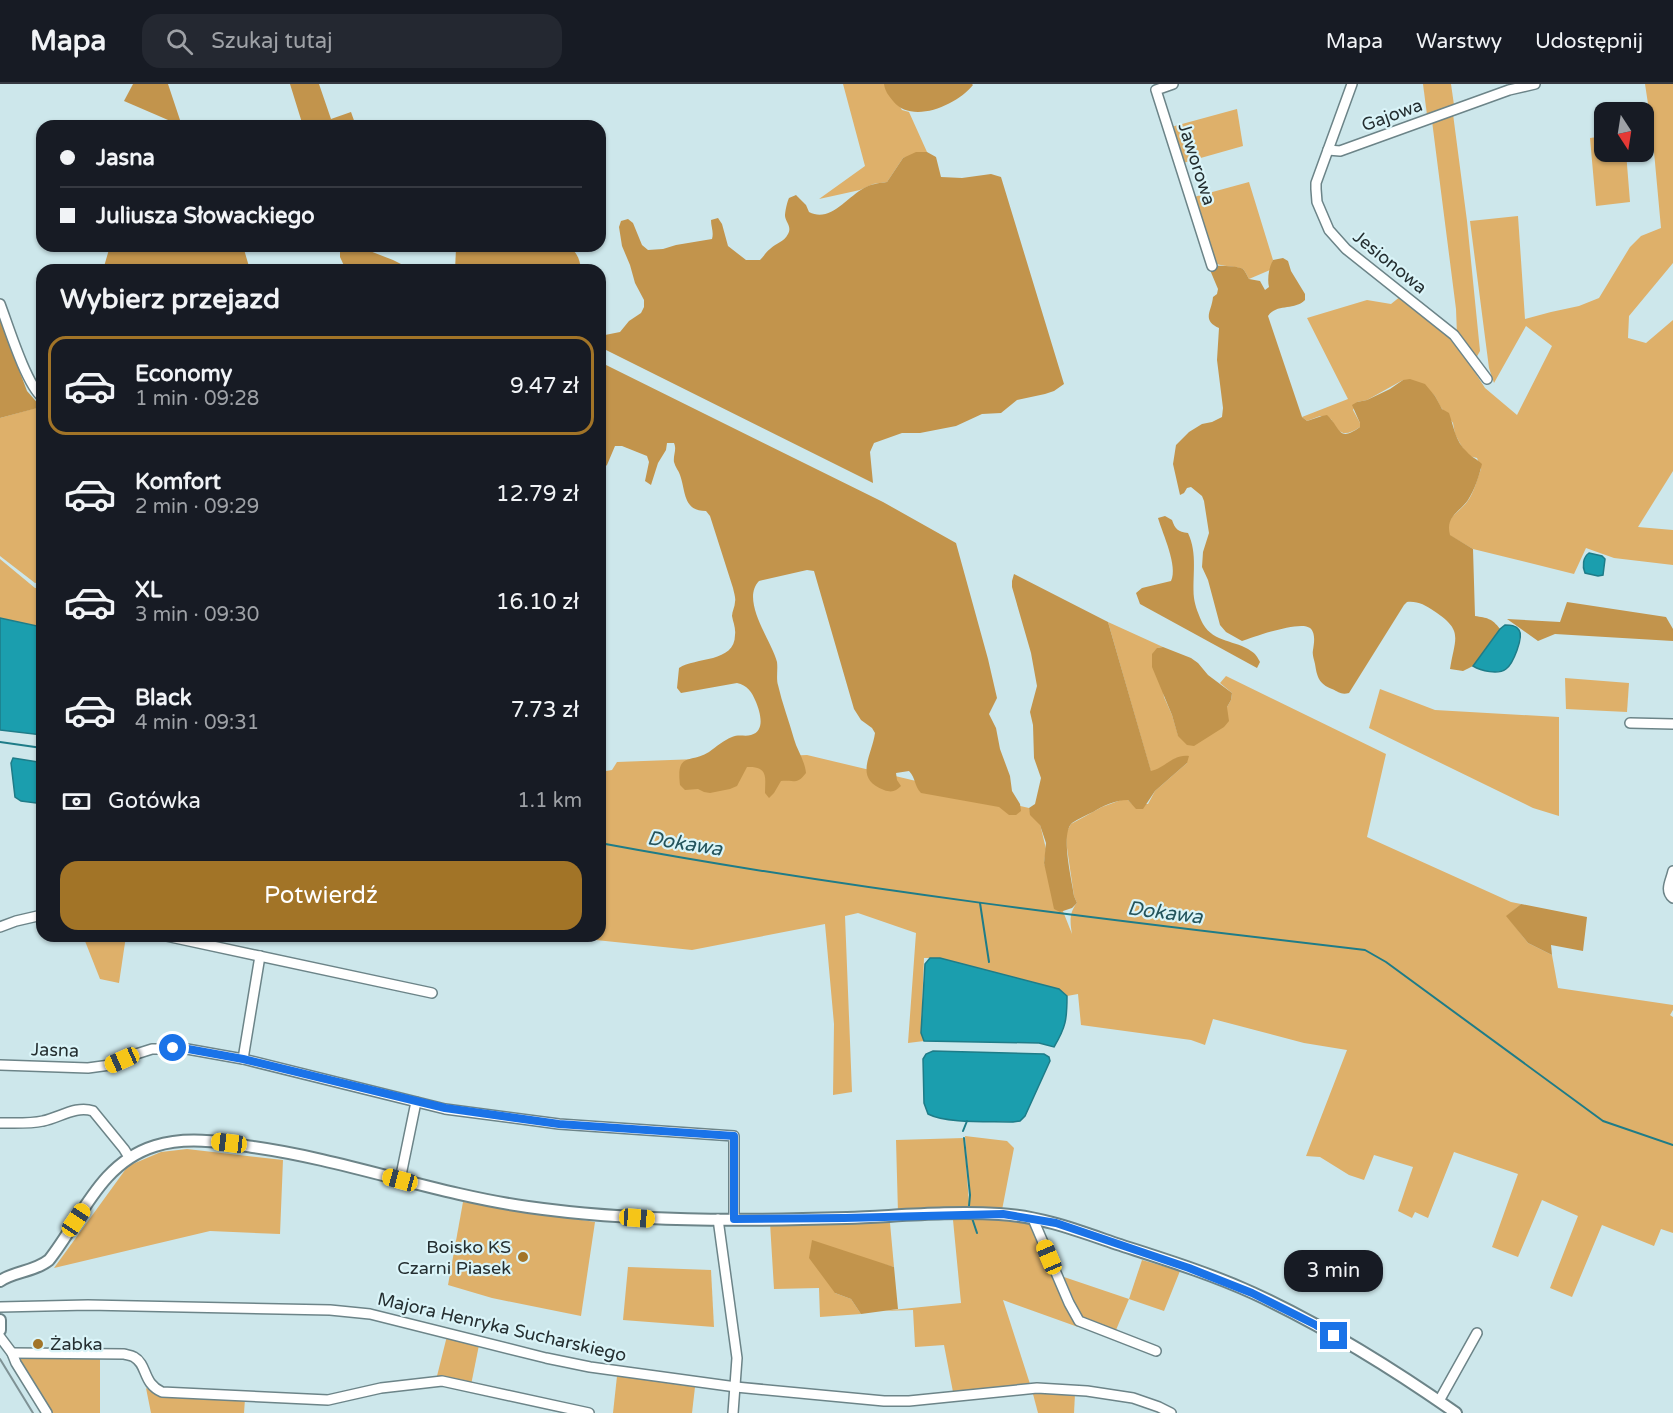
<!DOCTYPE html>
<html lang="pl">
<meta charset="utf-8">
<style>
:root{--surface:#171b24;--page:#242831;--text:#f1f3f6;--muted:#9ea1a6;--line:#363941;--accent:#a27427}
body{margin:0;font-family:"Varela Round",sans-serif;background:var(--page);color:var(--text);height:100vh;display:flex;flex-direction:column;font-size:22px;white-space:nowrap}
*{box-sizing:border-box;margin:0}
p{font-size:20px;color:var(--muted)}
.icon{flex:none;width:33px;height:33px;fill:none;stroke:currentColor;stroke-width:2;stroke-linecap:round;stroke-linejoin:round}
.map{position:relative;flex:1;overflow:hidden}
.side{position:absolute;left:36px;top:180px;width:570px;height:678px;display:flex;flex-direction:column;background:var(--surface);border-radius:18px;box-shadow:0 2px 4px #0004}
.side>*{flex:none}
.top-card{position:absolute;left:36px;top:36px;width:570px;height:132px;border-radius:18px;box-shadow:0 2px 4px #0004;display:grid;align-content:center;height:132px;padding:0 24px;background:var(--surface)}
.needle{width:39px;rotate:168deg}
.controls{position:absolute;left:1594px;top:18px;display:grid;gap:12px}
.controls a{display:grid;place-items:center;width:60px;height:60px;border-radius:12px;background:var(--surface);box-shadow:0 2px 4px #0004;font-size:30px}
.end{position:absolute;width:27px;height:27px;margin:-14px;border:8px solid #1a73e8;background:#fff;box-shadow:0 0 0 3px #fff}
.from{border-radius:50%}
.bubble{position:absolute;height:42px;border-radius:18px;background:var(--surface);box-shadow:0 2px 4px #0004;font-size:20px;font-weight:600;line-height:42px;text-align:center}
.car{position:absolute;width:18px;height:36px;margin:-18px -9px;border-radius:8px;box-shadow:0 0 4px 2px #0007;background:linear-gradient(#f5c518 24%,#345 0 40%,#f5c518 0 76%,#345 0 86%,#f5c518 0)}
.top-card b{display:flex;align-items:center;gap:21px;height:57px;font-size:22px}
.top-card b+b{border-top:2px solid var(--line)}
.top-card i{width:15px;height:15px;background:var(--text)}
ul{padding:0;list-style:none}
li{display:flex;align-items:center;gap:18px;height:99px;margin:0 12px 9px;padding:0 12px;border:3px solid transparent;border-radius:18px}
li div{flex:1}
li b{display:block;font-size:22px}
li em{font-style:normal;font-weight:600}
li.active{border-color:var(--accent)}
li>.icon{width:54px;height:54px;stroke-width:1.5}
h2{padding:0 24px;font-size:27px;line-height:72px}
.pay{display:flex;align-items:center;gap:15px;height:66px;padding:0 24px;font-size:22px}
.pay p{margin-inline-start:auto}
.action{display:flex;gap:12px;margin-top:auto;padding:12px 24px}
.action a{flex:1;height:69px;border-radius:18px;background:var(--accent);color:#fff;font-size:24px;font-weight:600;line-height:69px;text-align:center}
header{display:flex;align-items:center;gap:36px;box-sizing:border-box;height:84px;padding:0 30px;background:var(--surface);border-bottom:2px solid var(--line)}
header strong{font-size:28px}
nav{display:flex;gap:33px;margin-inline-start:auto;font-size:21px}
.search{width:420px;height:54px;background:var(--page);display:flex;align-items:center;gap:15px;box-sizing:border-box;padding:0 21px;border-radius:18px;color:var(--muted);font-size:22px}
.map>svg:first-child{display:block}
.green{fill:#deb06a}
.forest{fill:#c2944c}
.water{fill:#1b9eae;stroke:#1e7c88;stroke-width:1.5}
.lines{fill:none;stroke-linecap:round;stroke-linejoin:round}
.stream{stroke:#1e7c88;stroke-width:2}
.minor-casing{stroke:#6c8488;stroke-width:12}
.tertiary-casing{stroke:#6c8488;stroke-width:14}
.minor{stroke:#fff;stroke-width:9}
.tertiary{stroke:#fff;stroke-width:10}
.rail{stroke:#7f9295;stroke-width:2}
.route{stroke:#1a73e8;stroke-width:8}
.poi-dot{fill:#a27427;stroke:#daf4f8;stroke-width:2}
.labels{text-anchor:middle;stroke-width:4.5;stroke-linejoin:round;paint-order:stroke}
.street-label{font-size:18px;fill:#242e30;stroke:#daf4f8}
.poi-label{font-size:18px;fill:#242e30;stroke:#daf4f8;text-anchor:end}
.water-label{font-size:20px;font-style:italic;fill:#22535b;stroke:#daf4f8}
</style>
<header>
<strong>Mapa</strong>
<div class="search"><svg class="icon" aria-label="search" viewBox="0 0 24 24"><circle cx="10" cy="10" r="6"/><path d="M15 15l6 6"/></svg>Szukaj tutaj</div>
<nav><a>Mapa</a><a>Warstwy</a><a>Udostępnij</a></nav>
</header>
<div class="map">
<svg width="1673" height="1329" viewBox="0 0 1673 1329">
<rect width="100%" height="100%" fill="#cde7eb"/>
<g class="green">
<polygon points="843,0 885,0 902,26 909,28 927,68 903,74 887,98 873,100 860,106 819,115 865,82"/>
<polygon points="1423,0 1451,0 1454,21 1427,31"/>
<path d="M1645,0H1673V179L1629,232L1628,254L1646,259L1673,236V387L1638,443L1673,446V481L1614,474L1586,464L1574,490L1473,465L1449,451C1445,432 1458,430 1467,418C1474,409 1477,395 1481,385L1477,374L1469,372L1462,363L1455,350L1453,339L1440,322L1435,312L1432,309L1403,296L1367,316L1357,318L1353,326L1360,339V343C1345,353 1339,351 1331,335L1320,332L1307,337L1302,333L1348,315L1307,234L1367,216L1391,220L1401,212L1453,254L1485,304L1517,331L1552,262L1526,242L1494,299L1489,284L1470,137L1518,132L1525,235L1551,228L1579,222L1599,214L1630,163L1641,152L1661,144L1652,46Z"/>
<polygon points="1237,25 1243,62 1183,79 1171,43"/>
<polygon points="1453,30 1467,137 1480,267 1475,276 1457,251 1456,225 1432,37"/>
<polygon points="1605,52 1605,68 1626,68 1630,118 1596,122 1590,54"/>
<path d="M1249,98L1273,176L1270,186L1249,195C1247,192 1246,188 1243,185C1240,183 1222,182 1217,180L1194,113Z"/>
<polygon points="36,324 42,340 42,498 35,499 0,472 0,334"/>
<polygon points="0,475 35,504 42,503 42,543 0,534"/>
<path d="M1108,538L1163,563L1157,564L1164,613L1172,631L1178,651L1227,623L1231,616L1232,609L1220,599L1226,592L1386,670L1367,753L1511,818L1521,820L1507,832L1528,859L1552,871L1558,904L1673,921V926L1670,931L1673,933V1149L1661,1145L1654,1162L1602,1141L1572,1213L1550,1204L1578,1132L1542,1116L1518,1173L1492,1163L1518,1090L1454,1068L1428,1134L1415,1128L1412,1134L1398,1127L1413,1083L1374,1071L1364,1096L1349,1091L1320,1073L1306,1072L1347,966L1304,959L1213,935L1205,961L1191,956L1081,941L1078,910L1067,912L1059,905L940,874H924L921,949L924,957L908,959L916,849L858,829L845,832L852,1008L833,1011L834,940L825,840L692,866L567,853L600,852V688L612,686L617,678L807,671L1029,724L1031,731L1040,740L1046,765L1044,779L1072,850C1070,839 1069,828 1077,819L1074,812L1067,764L1066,749L1071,740L1102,723L1121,716H1128L1132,720H1148L1155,707L1187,679L1176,674L1158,686L1151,688Z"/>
<polygon points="1565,594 1629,599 1627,628 1566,625"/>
<polygon points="1380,605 1435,626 1559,633 1559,732 1533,724 1369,644"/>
<polygon points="83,852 126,852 119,899 100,895"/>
<polygon points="965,1052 1007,1057 1014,1064 1002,1126 898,1129 896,1056 964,1054 969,1119 970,1111"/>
<polygon points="187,1065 283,1076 280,1150 210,1147 54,1184 128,1082 161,1068"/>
<polygon points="463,1118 595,1138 581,1232 492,1214 448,1201"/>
<polygon points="953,1136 1007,1136 1030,1138 1078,1243 1003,1216 1030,1300 953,1308 944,1261 915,1263 913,1226 882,1227 961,1219"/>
<polygon points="770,1139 890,1139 894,1183 864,1175 835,1209 851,1215 861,1230 820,1233 819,1204 774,1205"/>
<polygon points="1142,1176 1180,1187 1164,1227 1129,1215 1116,1246 1087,1237 1080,1230 1064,1193 1129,1215"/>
<polygon points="628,1183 711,1186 714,1243 623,1236"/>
<polygon points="447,1252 479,1261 471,1301 437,1292"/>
<polygon points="16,1272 100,1275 100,1329 51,1329"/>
<polygon points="617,1292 695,1303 692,1329 613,1329"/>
<polygon points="146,1304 159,1311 245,1315 244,1329 151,1329"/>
<polygon points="1033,1310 1075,1310 1074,1329 1038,1329"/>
</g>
<g class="forest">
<polygon points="133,0 168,0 182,42 124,17"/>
<polygon points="290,0 319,0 331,35 351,28 356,42 303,42"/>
<path d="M884,0H972L973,1C957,21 912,41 893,17C888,11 885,7 884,0Z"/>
<path d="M916,68H927L936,73L941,93L962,94L991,90L1001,93L1064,300L1054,307L1045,310L1017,316L1001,329L982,330L956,342L920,349H902L874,359L870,368L873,399L600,263V252L620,248L629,237L641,229L644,223V216L635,199L630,181L622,162L619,143L621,137L628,135L633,139L642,161L648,166L663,165L676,161L712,155C714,148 711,143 711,136L718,134L722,140L728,162L746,176H760C764,172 766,168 770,165C776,159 784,158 788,150C792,142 786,139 785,132C785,128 787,118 789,114L796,111L806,121L809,128C830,139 846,114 864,104C871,100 879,99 887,98L903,74Z"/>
<polygon points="110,162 243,162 250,186 103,186"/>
<polygon points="340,162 357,162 393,176 413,186 346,186 340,173"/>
<path d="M458,162H568C577,168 580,175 581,186H455L456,165Z"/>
<path d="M1283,174L1288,177L1291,187L1305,210V216C1294,227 1277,219 1268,232L1302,333L1307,337L1322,332L1327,331C1341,344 1338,359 1360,343V339L1352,321L1357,318L1367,316L1390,305L1403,296L1410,295L1425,300L1435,312L1442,325L1449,329C1454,343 1455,357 1467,368C1471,373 1477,375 1482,380C1479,392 1475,405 1468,416C1460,428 1445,432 1450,451L1473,465L1475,532C1487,534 1492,534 1500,545L1473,582L1463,587L1450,585C1455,553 1464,547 1434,527C1425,521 1418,517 1407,518L1404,521L1349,609C1341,611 1339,608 1332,605C1319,600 1317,593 1315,580C1314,575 1312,571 1313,566C1314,560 1316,549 1310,544C1300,536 1254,553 1242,557L1226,548L1220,541L1208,496L1202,483L1203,468L1209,449L1204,417L1202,412L1191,403L1187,404L1184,409L1180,411L1173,380L1176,361L1189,348L1202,340L1212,338L1222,333L1223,324L1217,276L1219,244C1201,236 1212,227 1213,213L1217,210L1218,205L1210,186L1212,182C1217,181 1240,182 1243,185C1246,188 1247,192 1249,195L1260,197L1265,206L1269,203C1267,195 1269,183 1273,176Z"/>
<polygon points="0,235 27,307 41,323 0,334"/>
<path d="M600,278L883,418L956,459L988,575L997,614L989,630L996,644L1000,665L1010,692L1012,707L1020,720L1021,727L1016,731H1009L999,723L921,709C914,702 916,694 909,687L896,689L897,696L901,702C896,707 892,709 884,706C853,694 872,672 875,649L872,644L861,636L854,625L814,487L807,486L759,497C740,517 772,557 777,578C778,586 776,594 778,601C782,619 789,637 794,655C797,666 805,677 806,689C797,701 794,696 781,697L774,709L769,714L765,709C765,694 769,682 747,683L737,702L730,705L710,709L704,708L698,705L685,706L680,701C676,667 690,680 709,668C716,663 724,656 732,653C739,650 745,653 751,651C766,647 760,628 756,618C752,608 747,601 737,599L681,609L677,604L679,584C695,573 735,579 735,551C736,544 733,538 732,532C732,527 735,523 735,518C736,514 734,509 733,504L710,432L706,427C683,427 686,408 680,391C679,387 675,383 674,378C673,371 677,366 674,359H667L666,366L658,379L651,401L645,397L649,378L647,372L622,362H615L607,381L600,387Z"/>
<path d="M1165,432L1172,436C1175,445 1178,448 1188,449C1198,470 1192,492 1194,514C1195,522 1199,532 1203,540C1214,559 1236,556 1251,567C1255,569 1258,574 1260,578L1257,584L1140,520L1136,509L1142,504L1171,497C1178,482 1163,451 1158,434Z"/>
<path d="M1014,490L1108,538L1151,687C1165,684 1173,670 1189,672L1187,679L1155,707L1143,725H1136L1128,716C1115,716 1103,722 1093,728C1086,731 1078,735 1072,739C1060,750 1072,796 1074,812L1077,819L1072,824L1060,828L1054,825L1044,779L1046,759L1040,741L1030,731L1029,724L1035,720L1041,694L1034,674L1033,641L1030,628L1037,602L1031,569L1012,503V497Z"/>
<polygon points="1567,518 1666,533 1673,545 1673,557 1555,550 1538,557 1507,535 1560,538"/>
<polygon points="1163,563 1191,574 1198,579 1208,591 1232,609 1231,616 1227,623 1229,637 1224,643 1194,662 1187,661 1178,652 1172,631 1152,583 1152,570 1157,564"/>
<polygon points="1521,820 1587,833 1583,867 1551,861 1552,871 1528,859 1506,832"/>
<polygon points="812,1156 894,1183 898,1225 861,1230 851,1215 835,1209 809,1174"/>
</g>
<g class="water">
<path d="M1589,469L1602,472L1605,475L1603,491L1598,492L1585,489C1582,482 1583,473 1589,469Z"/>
<polygon points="0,534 42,543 42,651 0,646"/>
<path d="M1505,541C1510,541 1516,541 1519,546C1524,553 1513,580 1506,585C1498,591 1481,587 1473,582L1500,545Z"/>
<polygon points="13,674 38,678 42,681 39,715 36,719 21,717 15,713 11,679"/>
<path d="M930,874H940L1059,905L1067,912C1067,935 1066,943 1054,963L1039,959L924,957L921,949L925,880Z"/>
<path d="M933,967L1044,970L1049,973L1050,977L1025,1032L1020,1037L1013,1038C991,1037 947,1040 928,1030L924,1019L923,975L926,970Z"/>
</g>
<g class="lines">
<g class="stream">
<polyline points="0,658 42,664"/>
<path d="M600,759C853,806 1109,836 1365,866L1386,878L1603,1037L1673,1061"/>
<polyline points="980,819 989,878"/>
<polyline points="963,1047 967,1037"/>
<polyline points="964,1054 970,1111 969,1122"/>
<polyline points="972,1134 977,1149"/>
</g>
<g class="minor-casing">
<g id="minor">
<polyline points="1173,0 1156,6 1212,182"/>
<polyline points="1352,0 1316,99 1316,105 1317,118 1329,146 1346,165 1454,251 1487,295"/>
<polyline points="1328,66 1340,67 1509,6 1535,0"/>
<path d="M0,220C8,241 26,300 42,313"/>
<polyline points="1630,639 1673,640"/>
<path d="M1673,787C1671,797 1664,806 1673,814"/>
<polyline points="0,843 16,837 42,831"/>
<polyline points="166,852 432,909"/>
<polyline points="243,975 260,872"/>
<polyline points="0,981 88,984 110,981 133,971 152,965 187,965 243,975 445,1025 559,1040 734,1052 734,1135"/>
<path d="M0,1039C14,1039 29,1040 43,1037C59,1034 76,1021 93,1027L124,1065L129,1073"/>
<polyline points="400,1096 416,1018"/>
<polyline points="718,1135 737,1274 733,1329"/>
<polyline points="1033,1135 1069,1219 1079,1237 1156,1267"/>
<polyline points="0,1223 88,1221 330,1226 370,1230 546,1274 590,1283 736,1303 884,1317 909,1317 1037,1304 1087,1307 1133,1314 1159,1323 1171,1329"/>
<polyline points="0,1253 12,1269 16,1279 47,1329"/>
<path d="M12,1269L124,1270C127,1271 131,1271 134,1273C148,1281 142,1299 162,1308L328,1316L381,1304L442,1297L589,1329"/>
<polyline points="1439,1317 1477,1249"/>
</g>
</g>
<g class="tertiary-casing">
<g id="tertiary">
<path d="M0,1197C15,1187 34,1188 49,1176C82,1134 100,1079 155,1062C187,1052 221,1058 253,1063C346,1076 435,1110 528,1123C634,1138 741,1137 847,1134C898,1132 949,1127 999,1130C1040,1132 1079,1147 1117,1160C1163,1175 1209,1189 1253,1209C1324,1242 1392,1284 1456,1329"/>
<polyline points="0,1236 0,1246"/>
</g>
</g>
<use href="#minor" class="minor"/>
<use href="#tertiary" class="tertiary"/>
<polyline class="rail" points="0,1275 33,1329"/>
</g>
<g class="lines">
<polyline class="route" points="173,964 188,965 243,975 445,1024 559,1040 734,1052 734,1135 844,1134 1003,1130 1056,1139 1189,1184 1252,1209 1316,1241 1334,1252"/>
</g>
<g class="poi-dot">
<circle cx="523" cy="1173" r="6"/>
<circle cx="38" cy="1260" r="6"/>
</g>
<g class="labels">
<g class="street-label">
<text transform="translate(1392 31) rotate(-20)" y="6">Gajowa</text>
<text transform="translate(1197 80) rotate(72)" y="6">Jaworowa</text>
<text transform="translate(1390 178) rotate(39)" y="6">Jesionowa</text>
<text transform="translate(55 966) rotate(2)" y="6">Jasna</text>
<text transform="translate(502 1243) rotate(13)" y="6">Majora Henryka Sucharskiego</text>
</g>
<g class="poi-label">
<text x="511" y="1169">Boisko KS<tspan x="511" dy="21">Czarni Piasek</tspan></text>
<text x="50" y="1266" text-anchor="start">Żabka</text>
</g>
<g class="water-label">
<text transform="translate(685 759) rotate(9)" y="7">Dokawa</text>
<text transform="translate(1165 828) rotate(7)" y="7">Dokawa</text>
</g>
</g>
</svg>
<div class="controls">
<a><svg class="needle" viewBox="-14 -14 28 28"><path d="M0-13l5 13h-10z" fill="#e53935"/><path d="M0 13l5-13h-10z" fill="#9ea1a6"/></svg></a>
</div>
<i class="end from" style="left:173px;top:964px"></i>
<i class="end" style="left:1334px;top:1252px"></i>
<div class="bubble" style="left:1284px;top:1166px;width:99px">3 min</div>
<i class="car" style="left:122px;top:976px;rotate:246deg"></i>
<i class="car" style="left:229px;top:1059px;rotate:277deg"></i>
<i class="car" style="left:400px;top:1096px;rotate:285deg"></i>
<i class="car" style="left:637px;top:1134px;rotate:94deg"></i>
<i class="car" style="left:76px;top:1136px;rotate:34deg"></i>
<i class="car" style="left:1049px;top:1173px;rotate:337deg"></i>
<div class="top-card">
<b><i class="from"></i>Jasna</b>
<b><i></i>Juliusza Słowackiego</b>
</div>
<section class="side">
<h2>Wybierz przejazd</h2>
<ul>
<li class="active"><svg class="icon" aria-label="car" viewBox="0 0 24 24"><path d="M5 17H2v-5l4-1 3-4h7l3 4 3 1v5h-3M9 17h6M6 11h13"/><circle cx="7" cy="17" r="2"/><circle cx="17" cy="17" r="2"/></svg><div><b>Economy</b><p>1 min · 09:28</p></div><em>9.47 zł</em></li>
<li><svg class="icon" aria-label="car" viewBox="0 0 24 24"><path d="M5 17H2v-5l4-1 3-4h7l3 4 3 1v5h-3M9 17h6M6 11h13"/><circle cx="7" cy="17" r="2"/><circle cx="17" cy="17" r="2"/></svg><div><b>Komfort</b><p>2 min · 09:29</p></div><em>12.79 zł</em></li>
<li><svg class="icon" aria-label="car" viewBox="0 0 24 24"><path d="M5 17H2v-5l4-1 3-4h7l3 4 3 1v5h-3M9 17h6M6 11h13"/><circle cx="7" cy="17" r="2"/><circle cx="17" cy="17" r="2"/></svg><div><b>XL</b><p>3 min · 09:30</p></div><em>16.10 zł</em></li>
<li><svg class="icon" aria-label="car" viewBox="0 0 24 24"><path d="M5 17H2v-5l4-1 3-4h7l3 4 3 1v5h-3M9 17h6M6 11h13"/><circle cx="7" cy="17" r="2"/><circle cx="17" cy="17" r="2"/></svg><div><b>Black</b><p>4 min · 09:31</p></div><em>7.73 zł</em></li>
</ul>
<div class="pay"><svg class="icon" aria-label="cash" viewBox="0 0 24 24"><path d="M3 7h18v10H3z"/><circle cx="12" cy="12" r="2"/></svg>Gotówka<p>1.1 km</p></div>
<div class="action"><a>Potwierdź</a></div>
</section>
</div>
